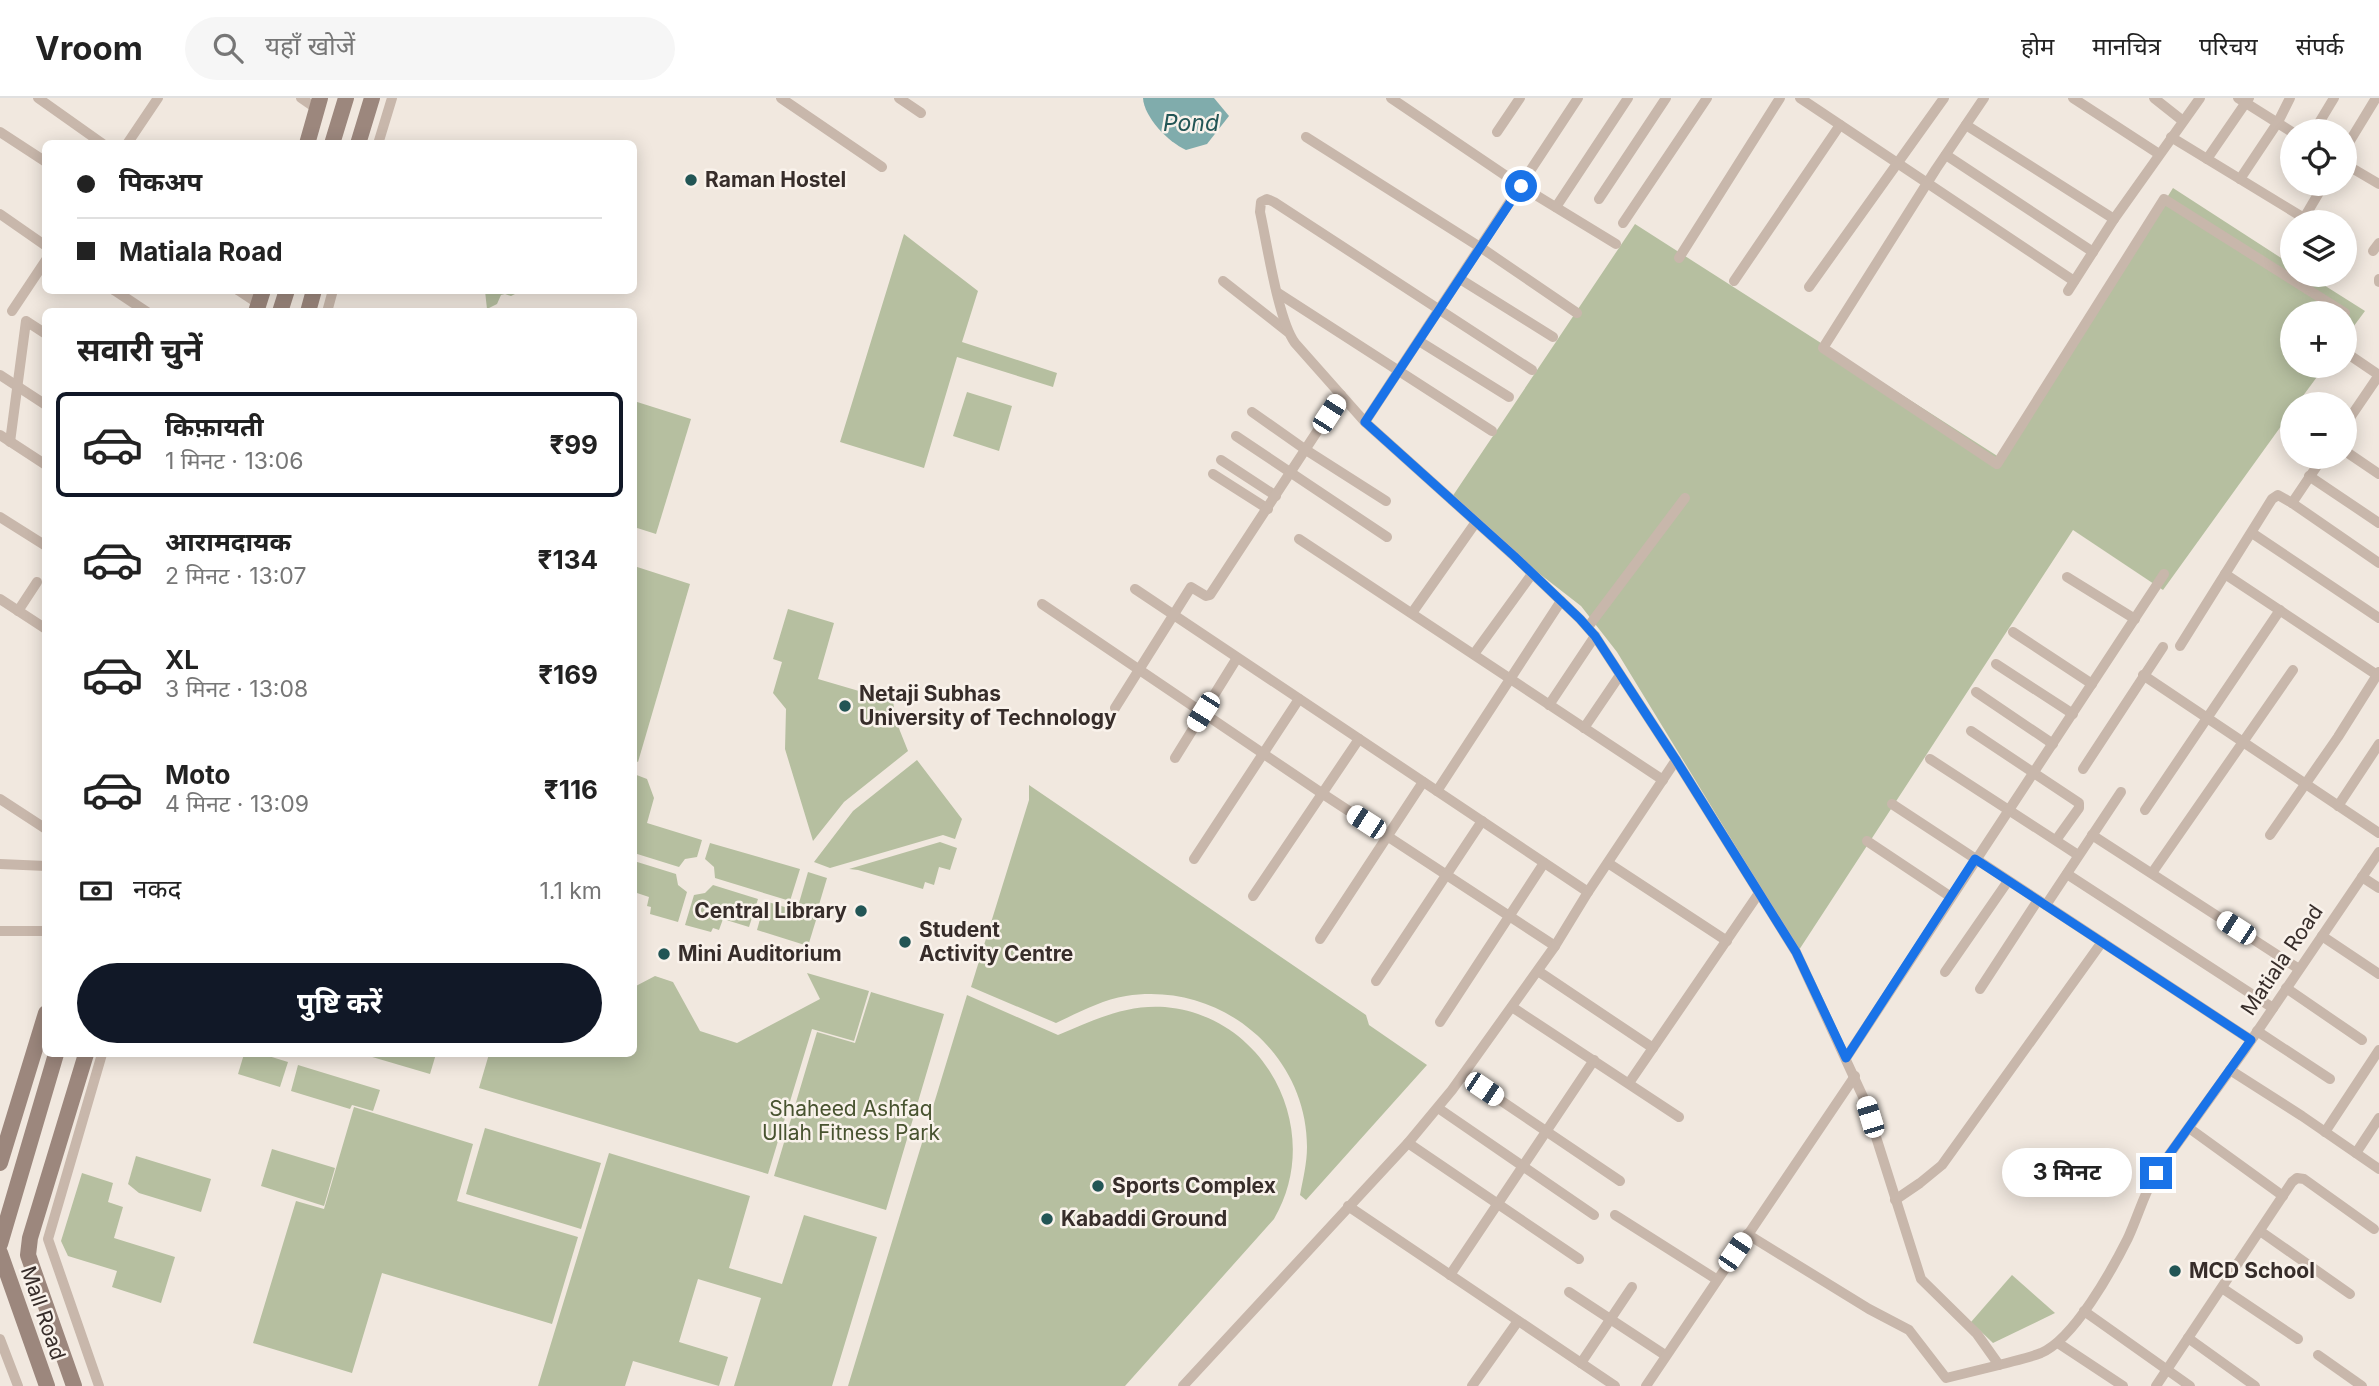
<!DOCTYPE html>
<html lang="hi">
<meta charset="utf-8">
<style>
:root{--surface:#fff;--page:#f6f6f6;--text:#222;--muted:#767676;--line:#e0e0e0;--accent:#111827}
body{margin:0;font-family:Inter,"Noto Sans Devanagari",sans-serif;background:var(--page);color:var(--text);height:100vh;display:flex;flex-direction:column;font-size:26px;white-space:nowrap}
*{box-sizing:border-box;margin:0}
p{font-size:23px;color:var(--muted)}
.icon{flex:none;width:38px;height:38px;fill:none;stroke:currentColor;stroke-width:2;stroke-linecap:round;stroke-linejoin:round}
.map{position:relative;flex:1;overflow:hidden}
.side{position:absolute;left:42px;top:210px;width:595px;height:749px;display:flex;flex-direction:column;background:var(--surface);border-radius:10px;box-shadow:0 4px 18px #0003}
.side>*{flex:none}
.top-card{position:absolute;left:42px;top:42px;width:595px;height:154px;border-radius:10px;box-shadow:0 4px 18px #0003;display:grid;align-content:center;height:154px;padding:0 35px;background:var(--surface)}
.buttons{position:absolute;left:2280px;top:21px;display:grid;gap:14px}
.buttons a{display:grid;place-items:center;width:77px;height:77px;border-radius:50%;background:var(--surface);box-shadow:0 4px 18px #0003;font-size:35px}
.end{position:absolute;width:32px;height:32px;margin:-16px;border:9px solid #1a73e8;background:#fff;box-shadow:0 0 0 4px #fff}
.from{border-radius:50%}
.bubble{position:absolute;height:49px;border-radius:24px;background:var(--surface);box-shadow:0 4px 18px #0003;font-size:23px;font-weight:700;line-height:49px;text-align:center}
.car{position:absolute;width:21px;height:42px;margin:-21px -10px;border-radius:9px;box-shadow:0 0 5px 2px #0007;background:linear-gradient(#fff 24%,#345 0 40%,#fff 0 76%,#345 0 86%,#fff 0)}
.top-card b{display:flex;align-items:center;gap:24px;height:66px;font-size:26px}
.top-card b+b{border-top:2px solid var(--line)}
.top-card i{width:18px;height:18px;background:var(--text)}
ul{padding:0;list-style:none}
li{display:flex;align-items:center;gap:21px;height:105px;margin:0 14px 10px;padding:0 21px;border:4px solid transparent;border-radius:10px}
li div{flex:1}
li b{display:block;font-size:26px}
li em{font-style:normal;font-weight:700}
li.current{border-color:var(--accent)}
li>.icon{width:63px;height:63px;stroke-width:1.5}
h2{padding:0 35px;font-size:32px;line-height:84px}
.pay{display:flex;align-items:center;gap:18px;height:77px;padding:0 35px;font-size:26px}
.pay p{margin-inline-start:auto}
.button{display:flex;gap:14px;margin-top:auto;padding:14px 35px}
.button a{flex:1;height:80px;border-radius:42px;background:var(--accent);color:#fff;font-size:28px;font-weight:700;line-height:80px;text-align:center}
header{display:flex;align-items:center;gap:42px;box-sizing:border-box;height:98px;padding:0 35px;background:var(--surface);border-bottom:2px solid var(--line)}
header strong{font-size:33px}
nav{display:flex;gap:38px;margin-inline-start:auto;font-size:24px}
.search{width:490px;height:63px;background:var(--page);display:flex;align-items:center;gap:18px;box-sizing:border-box;padding:0 24px;border-radius:38px;color:var(--muted);font-size:26px}
.map>svg:first-child{display:block}
.green{fill:#b6bfa0}
.water{fill:#80acac}
.lines{fill:none;stroke-linecap:round;stroke-linejoin:round}
.street{stroke:#c8b7ab;stroke-width:10}
.secondary{stroke:#9c877d;stroke-width:16}
.route{stroke:#1a73e8;stroke-width:9}
.poi-dot{fill:#255;stroke:#f9f2eb;stroke-width:2.5}
.labels{text-anchor:middle;stroke-width:5;stroke-linejoin:round;paint-order:stroke}
.poi-label{font-size:21px;font-weight:bold;fill:#372d2a;stroke:#f9f2eb;text-anchor:start}
.street-label{font-size:21px;fill:#372d2a;stroke:#f9f2eb}
.park-label{font-size:21px;fill:#485330;stroke:#f9f2eb}
.water-label{font-size:23px;font-style:italic;fill:#255;stroke:#f9f2eb}
</style>
<header>
<strong>Vroom</strong>
<div class="search"><svg class="icon" aria-label="search" viewBox="0 0 24 24"><circle cx="10" cy="10" r="6"/><path d="M15 15l6 6"/></svg>यहाँ खोजें</div>
<nav><a>होम</a><a>मानचित्र</a><a>परिचय</a><a>संपर्क</a></nav>
</header>
<div class="map">
<svg width="2379" height="1288" viewBox="0 0 2379 1288">
<rect width="100%" height="100%" fill="#f1e8df"/>
<g class="green">
<polygon points="2173,90 2292,167 2292,177 2308,177 2365,213 2345,240 2345,215 2292,215 2292,268 2325,268 2297,306 2292,306 2292,313 2163,492 2073,432 1799,852 1617,554 1581,508 1448,405 1635,126 2002,361"/>
<polygon points="904,136 978,193 962,244 1057,275 1053,289 957,259 924,370 840,344"/>
<polygon points="485,193 517,195 511,198 505,196 501,197 497,206 487,211"/>
<polygon points="967,294 1012,308 999,353 953,338"/>
<polygon points="634,303 691,321 656,436 634,429"/>
<polygon points="634,468 690,486 638,664 634,662"/>
<polygon points="788,511 834,525 818,581 893,603 896,623 908,653 844,704 813,743 785,651 786,611 773,595 782,564 773,561"/>
<polygon points="917,662 962,721 955,741 943,737 830,770 814,764 853,713"/>
<polygon points="634,676 647,681 654,700 647,725 702,742 697,759 685,761 679,769 634,755"/>
<path d="M1029,687L1366,917L1369,927L1427,967L1306,1102L1300,1097C1303,1081 1307,1065 1307,1049C1307,954 1219,883 1126,898C1101,902 1078,915 1056,925L971,889L1029,702Z"/>
<polygon points="940,744 957,750 950,772 939,769 934,787 925,784 923,791 858,772 849,771"/>
<polygon points="710,745 800,771 790,803 715,780 714,769 705,761"/>
<polygon points="634,763 676,776 678,787 687,794 678,824 650,816 651,809 647,808 649,799 634,794"/>
<polygon points="808,774 827,780 818,810 799,805"/>
<polygon points="713,787 758,801 749,829 723,821 719,832 713,830 711,834 685,827 694,797 705,795"/>
<polygon points="765,803 817,819 808,848 757,832"/>
<polygon points="807,875 869,893 854,943 812,931 768,1076 479,990 489,956 634,956 634,889 655,878 673,884 700,933 737,945 820,901"/>
<polygon points="871,894 944,916 886,1112 774,1078 817,934 855,945"/>
<path d="M967,897L1058,937C1094,922 1126,906 1165,909C1267,918 1325,1034 1274,1121L1125,1288H848Z"/>
<polygon points="244,956 262,956 288,964 280,989 238,976"/>
<polygon points="362,956 436,956 430,976"/>
<polygon points="298,967 380,992 373,1013 352,1007 350,1011 291,993"/>
<polygon points="354,1009 473,1046 457,1103 578,1139 552,1226 382,1175 352,1275 253,1245 296,1103 324,1111"/>
<polygon points="485,1030 601,1065 581,1131 466,1096"/>
<polygon points="272,1051 335,1070 324,1108 261,1088"/>
<polygon points="609,1055 750,1098 729,1170 782,1186 804,1117 877,1139 832,1288 734,1288 761,1200 698,1181 679,1244 728,1259 719,1288 633,1263 625,1288 538,1288"/>
<polygon points="136,1058 211,1081 201,1114 139,1095 128,1086"/>
<polygon points="82,1075 113,1085 108,1104 123,1109 114,1140 175,1159 161,1205 112,1189 117,1173 68,1158 61,1143"/>
<polygon points="2012,1177 2055,1215 1993,1245 1971,1224"/>
</g>
<path class="water" d="M1143,0H1214L1229,18L1207,46L1186,52C1168,44 1144,19 1143,0Z"/>
<g class="lines">
<g class="street">
<polyline points="38,0 103,46"/>
<polyline points="301,0 317,11"/>
<polyline points="781,0 882,69"/>
<polyline points="899,0 921,15"/>
<polyline points="1391,0 1521,88 1616,146"/>
<polyline points="1800,0 2074,183"/>
<polyline points="1984,0 1936,71 1823,250 1997,366 2164,101 2345,215"/>
<polyline points="2073,0 2159,56"/>
<polyline points="2154,0 2183,23"/>
<polyline points="2238,0 2292,34"/>
<polyline points="1966,27 2114,121"/>
<polyline points="2314,33 2334,0"/>
<polyline points="0,34 46,64"/>
<polyline points="1497,34 1520,0"/>
<polyline points="1306,39 1483,151 1577,215"/>
<polyline points="2171,39 2304,120 2324,86"/>
<polyline points="127,46 158,0"/>
<polyline points="378,46 392,0"/>
<polyline points="2345,51 2376,0"/>
<polyline points="1946,57 2093,154"/>
<polyline points="2207,61 2249,0"/>
<polyline points="2345,66 2379,86"/>
<polyline points="2240,81 2278,24 2290,0"/>
<polyline points="1599,101 1666,0"/>
<polyline points="1556,109 1628,0"/>
<polyline points="0,116 46,148"/>
<polyline points="1623,125 1707,0"/>
<polyline points="2373,153 2379,145"/>
<polyline points="1679,160 1780,0"/>
<polyline points="1460,181 1553,239"/>
<polyline points="2379,181 2379,184"/>
<polyline points="1223,183 1288,234"/>
<polyline points="1734,183 1840,27"/>
<polyline points="1809,189 1944,0"/>
<polyline points="114,192 147,214"/>
<polyline points="238,192 259,206"/>
<polyline points="2068,193 2114,121 2200,0"/>
<polyline points="1278,195 1492,333"/>
<polyline points="12,213 46,162"/>
<polyline points="327,214 333,192"/>
<polyline points="1419,243 1509,299"/>
<polyline points="2345,254 2379,277"/>
<path d="M1532,272L1274,104L1267,101L1261,104L1260,114C1267,145 1278,222 1295,245L1365,324L1514,458L1580,521L1595,538L1676,662L1796,854L1864,1001L1921,1181L1977,1236L1999,1267C2013,1263 2028,1260 2041,1255C2074,1241 2112,1172 2128,1140C2138,1118 2144,1096 2156,1075L2246,950L2379,754"/>
<polyline points="0,277 46,307"/>
<polyline points="1252,314 1306,352 1386,403"/>
<polyline points="1365,324 1578,0"/>
<polyline points="2345,327 2379,277"/>
<polyline points="0,337 46,367"/>
<polyline points="1236,338 1387,439"/>
<polyline points="10,344 26,223 46,236"/>
<polyline points="2345,353 2379,376"/>
<polyline points="1221,362 1276,398"/>
<polyline points="1213,376 1268,411"/>
<polyline points="2309,378 2379,425"/>
<polyline points="2292,405 2323,359"/>
<polyline points="0,419 46,448"/>
<polyline points="2252,435 2379,520"/>
<polyline points="1299,441 1663,682"/>
<polyline points="2225,476 2377,577"/>
<polyline points="2067,479 2135,521"/>
<polyline points="1135,491 1588,794"/>
<polyline points="0,501 46,531"/>
<polyline points="1042,506 1323,696 1555,848"/>
<polyline points="18,513 37,484"/>
<polyline points="1412,515 1476,424"/>
<polyline points="1588,529 1685,400"/>
<polyline points="2013,534 2092,586"/>
<polyline points="2180,548 2272,401 2278,397 2292,405 2379,465"/>
<polyline points="1474,556 1532,476"/>
<polyline points="1996,566 2073,616"/>
<polyline points="2143,577 2379,735"/>
<polyline points="1976,594 2053,646"/>
<polyline points="1549,607 1595,538"/>
<polyline points="1115,610 1191,489 1206,498 1210,497 1341,297"/>
<polyline points="1584,630 1620,577"/>
<polyline points="1971,633 2079,705 2079,710 2056,742"/>
<polyline points="1175,660 1237,560"/>
<polyline points="1930,661 2078,757"/>
<polyline points="2083,671 2163,549"/>
<polyline points="1437,693 1561,503"/>
<polyline points="0,701 46,731"/>
<polyline points="1892,706 2251,942"/>
<polyline points="2338,708 2379,646"/>
<polyline points="2145,712 2280,512"/>
<polyline points="2092,737 2299,871"/>
<polyline points="2270,737 2338,639 2379,574"/>
<polyline points="1867,743 1951,799"/>
<polyline points="1194,761 1299,601"/>
<polyline points="1608,765 1727,843"/>
<polyline points="0,766 46,768"/>
<polyline points="2152,775 2293,572"/>
<polyline points="2067,776 2273,910"/>
<polyline points="2362,779 2379,790"/>
<polyline points="1253,798 1359,641"/>
<polyline points="2046,807 2121,694"/>
<polyline points="0,833 46,833"/>
<polyline points="2322,838 2379,876"/>
<polyline points="1320,841 1423,684"/>
<polyline points="1538,873 1653,950"/>
<polyline points="1945,874 2008,783"/>
<polyline points="1376,883 1482,723"/>
<polyline points="2286,890 2362,942"/>
<polyline points="1980,891 2038,802"/>
<polyline points="1512,909 1679,1019"/>
<polyline points="1440,924 1544,765"/>
<polyline points="2257,933 2330,981"/>
<polyline points="1846,960 2164,476"/>
<polyline points="2230,972 2302,1018 2379,1071"/>
<polyline points="1463,977 1620,1083"/>
<polyline points="1629,985 1759,795"/>
<polyline points="1438,1010 1594,1117"/>
<polyline points="2189,1030 2283,1098"/>
<polyline points="2325,1034 2379,952"/>
<polyline points="1408,1045 1579,1161"/>
<polyline points="2356,1055 2379,1020"/>
<polyline points="1895,1102 1920,1085 1942,1067 2102,844"/>
<polyline points="1348,1108 1615,1288"/>
<polyline points="1615,1117 1716,1181"/>
<polyline points="2260,1133 2350,1196"/>
<polyline points="1747,1136 1869,1211 1909,1232 1946,1280 1999,1267"/>
<polyline points="1450,1177 1594,962"/>
<polyline points="2222,1190 2298,1241"/>
<polyline points="1569,1194 1665,1257"/>
<polyline points="2084,1213 2190,1288"/>
<polyline points="2188,1240 2255,1288"/>
<polyline points="0,1241 18,1288"/>
<polyline points="2058,1245 2123,1288"/>
<polyline points="2318,1257 2362,1288"/>
<polyline points="1581,1265 1632,1189"/>
<polyline points="99,1288 48,1141 102,956"/>
<polyline points="1183,1288 1408,1045 1452,992 1555,848 1588,794 1676,662"/>
<polyline points="1472,1288 1518,1223"/>
<polyline points="1646,1288 1855,978"/>
<polyline points="2156,1288 2292,1084 2297,1080 2304,1081 2374,1131"/>
</g>
<g class="secondary">
<polyline points="307,46 320,0"/>
<polyline points="332,46 346,0"/>
<polyline points="358,46 372,0"/>
<polyline points="256,214 263,192"/>
<polyline points="280,214 287,192"/>
<polyline points="308,214 314,192"/>
<polyline points="0,1065 46,915"/>
<polyline points="0,1146 56,956"/>
<polyline points="0,1155 47,1288"/>
<polyline points="74,1288 28,1157 30,1140 86,956"/>
</g>
</g>
<g class="lines">
<polyline class="route" points="1521,88 1365,324 1514,458 1580,521 1595,538 1676,662 1796,854 1846,960 1975,761 2251,942 2156,1075"/>
</g>
<g class="poi-dot">
<circle cx="691" cy="82" r="7"/>
<circle cx="845" cy="608" r="7"/>
<circle cx="861" cy="813" r="7"/>
<circle cx="905" cy="844" r="7"/>
<circle cx="664" cy="856" r="7"/>
<circle cx="1098" cy="1088" r="7"/>
<circle cx="1047" cy="1121" r="7"/>
<circle cx="2175" cy="1173" r="7"/>
</g>
<g class="labels">
<g class="poi-label">
<text x="705" y="89">Raman Hostel</text>
<text x="859" y="603">Netaji Subhas<tspan x="859" dy="24">University of Technology</tspan></text>
<text x="847" y="820" text-anchor="end">Central Library</text>
<text x="919" y="839">Student<tspan x="919" dy="24">Activity Centre</tspan></text>
<text x="678" y="863">Mini Auditorium</text>
<text x="1112" y="1095">Sports Complex</text>
<text x="1061" y="1128">Kabaddi Ground</text>
<text x="2189" y="1180">MCD School</text>
</g>
<g class="street-label">
<text transform="translate(2282 862) rotate(-56)" y="7">Matiala Road</text>
<text transform="translate(43 1215) rotate(71)" y="7">Mall Road</text>
</g>
<g class="park-label">
<text x="851" y="1018">Shaheed Ashfaq<tspan x="851" dy="24">Ullah Fitness Park</tspan></text>
</g>
<g class="water-label">
<text x="1191" y="33">Pond</text>
</g>
</g>
</svg>
<div class="buttons">
<a><svg class="icon" aria-label="locate" viewBox="0 0 24 24"><circle cx="12" cy="12" r="6"/><path d="M12 2v4M12 18v4M2 12h4M18 12h4"/></svg></a>
<a><svg class="icon" aria-label="layers" viewBox="0 0 24 24"><path d="M12 4l9 5-9 5-9-5zM3 14l9 5 9-5"/></svg></a>
<a>+</a>
<a>−</a>
</div>
<i class="end from" style="left:1521px;top:88px"></i>
<i class="end" style="left:2156px;top:1075px"></i>
<div class="bubble" style="left:2002px;top:1050px;width:130px">3 मिनट</div>
<i class="car" style="left:1329px;top:316px;rotate:33deg"></i>
<i class="car" style="left:1203px;top:614px;rotate:212deg"></i>
<i class="car" style="left:1366px;top:724px;rotate:303deg"></i>
<i class="car" style="left:2236px;top:830px;rotate:303deg"></i>
<i class="car" style="left:1484px;top:991px;rotate:124deg"></i>
<i class="car" style="left:1870px;top:1019px;rotate:343deg"></i>
<i class="car" style="left:1735px;top:1154px;rotate:34deg"></i>
<div class="top-card">
<b><i class="from"></i>पिकअप</b>
<b><i></i>Matiala Road</b>
</div>
<section class="side">
<h2>सवारी चुनें</h2>
<ul>
<li class="current"><svg class="icon" aria-label="car" viewBox="0 0 24 24"><path d="M5 17H2v-5l4-1 3-4h7l3 4 3 1v5h-3M9 17h6M6 11h13"/><circle cx="7" cy="17" r="2"/><circle cx="17" cy="17" r="2"/></svg><div><b>किफ़ायती</b><p>1 मिनट · 13:06</p></div><em>₹99</em></li>
<li><svg class="icon" aria-label="car" viewBox="0 0 24 24"><path d="M5 17H2v-5l4-1 3-4h7l3 4 3 1v5h-3M9 17h6M6 11h13"/><circle cx="7" cy="17" r="2"/><circle cx="17" cy="17" r="2"/></svg><div><b>आरामदायक</b><p>2 मिनट · 13:07</p></div><em>₹134</em></li>
<li><svg class="icon" aria-label="car" viewBox="0 0 24 24"><path d="M5 17H2v-5l4-1 3-4h7l3 4 3 1v5h-3M9 17h6M6 11h13"/><circle cx="7" cy="17" r="2"/><circle cx="17" cy="17" r="2"/></svg><div><b>XL</b><p>3 मिनट · 13:08</p></div><em>₹169</em></li>
<li><svg class="icon" aria-label="car" viewBox="0 0 24 24"><path d="M5 17H2v-5l4-1 3-4h7l3 4 3 1v5h-3M9 17h6M6 11h13"/><circle cx="7" cy="17" r="2"/><circle cx="17" cy="17" r="2"/></svg><div><b>Moto</b><p>4 मिनट · 13:09</p></div><em>₹116</em></li>
</ul>
<div class="pay"><svg class="icon" aria-label="cash" viewBox="0 0 24 24"><path d="M3 7h18v10H3z"/><circle cx="12" cy="12" r="2"/></svg>नकद<p>1.1 km</p></div>
<div class="button"><a>पुष्टि करें</a></div>
</section>
</div>
